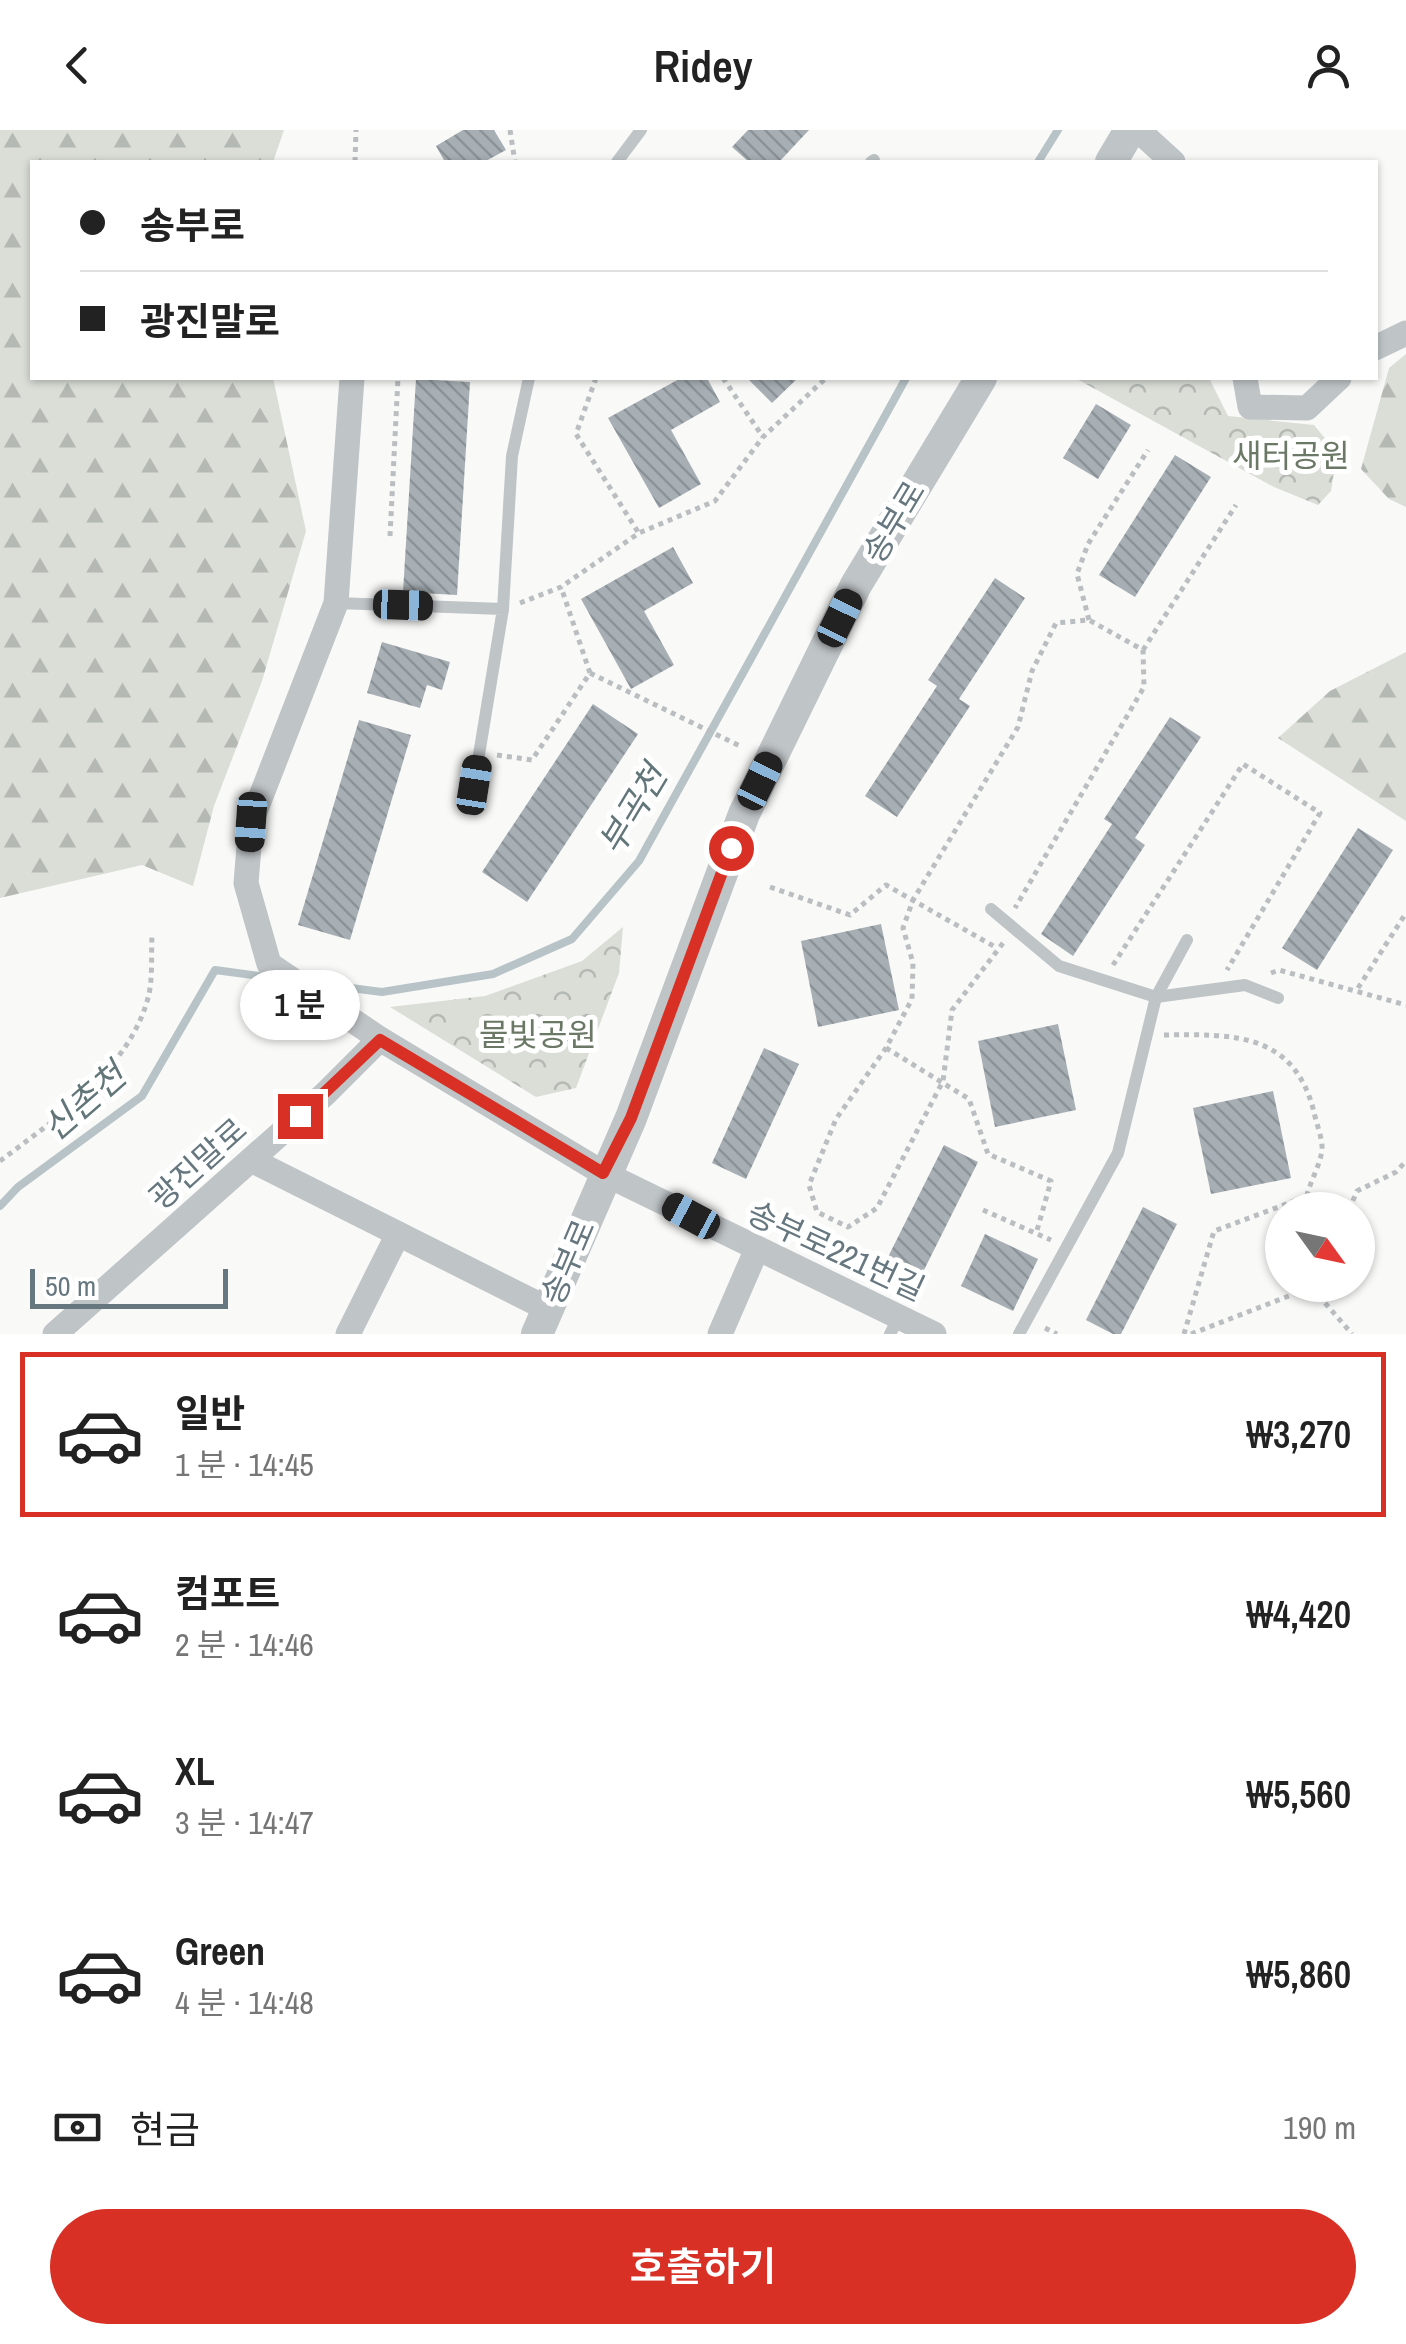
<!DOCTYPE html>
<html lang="ko">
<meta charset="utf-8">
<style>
:root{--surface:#fff;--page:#f2f2f2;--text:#222;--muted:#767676;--line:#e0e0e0;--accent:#d93025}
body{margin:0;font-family:"Archivo Narrow","Noto Sans KR",sans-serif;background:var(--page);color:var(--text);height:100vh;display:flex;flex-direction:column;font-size:38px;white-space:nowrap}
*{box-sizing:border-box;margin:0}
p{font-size:32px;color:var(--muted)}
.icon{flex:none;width:55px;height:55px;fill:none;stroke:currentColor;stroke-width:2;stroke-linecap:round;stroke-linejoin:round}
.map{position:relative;height:1204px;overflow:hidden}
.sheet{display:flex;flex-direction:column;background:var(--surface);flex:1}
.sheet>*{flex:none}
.guide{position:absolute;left:30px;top:30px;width:1348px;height:220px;border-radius:0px;box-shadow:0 2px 8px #0004;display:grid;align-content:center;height:220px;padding:0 50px;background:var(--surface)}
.needle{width:65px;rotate:123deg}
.fabs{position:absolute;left:1265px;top:1062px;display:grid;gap:20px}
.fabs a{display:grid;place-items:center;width:110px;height:110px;border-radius:50%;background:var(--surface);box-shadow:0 2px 8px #0004;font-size:50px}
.scale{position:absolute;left:30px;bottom:25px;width:198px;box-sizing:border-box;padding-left:10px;border:5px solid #67777f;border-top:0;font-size:28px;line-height:35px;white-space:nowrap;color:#67777f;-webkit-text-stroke:8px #fff;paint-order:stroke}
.end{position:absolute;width:45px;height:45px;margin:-22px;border:12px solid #d93025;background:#fff;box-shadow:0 0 0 5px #fff}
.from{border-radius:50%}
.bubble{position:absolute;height:70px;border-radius:35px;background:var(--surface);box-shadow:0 2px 8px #0004;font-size:32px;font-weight:600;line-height:70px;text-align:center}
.car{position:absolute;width:30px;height:60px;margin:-30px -15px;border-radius:12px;box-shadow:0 0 8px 2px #0007;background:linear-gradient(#222 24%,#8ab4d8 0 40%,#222 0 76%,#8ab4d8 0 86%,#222 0)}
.guide b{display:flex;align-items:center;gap:35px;height:95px;font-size:38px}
.guide b+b{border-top:2px solid var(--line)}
.guide i{width:25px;height:25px;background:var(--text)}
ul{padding:18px 0 0;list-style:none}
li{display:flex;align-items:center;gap:30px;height:165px;margin:0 20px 15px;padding:0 30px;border:5px solid transparent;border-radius:0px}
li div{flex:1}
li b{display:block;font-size:38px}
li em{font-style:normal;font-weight:600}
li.current{border-color:var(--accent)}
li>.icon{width:90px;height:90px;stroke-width:1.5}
.pay{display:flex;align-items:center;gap:25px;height:110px;padding:0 50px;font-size:38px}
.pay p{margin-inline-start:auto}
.cta{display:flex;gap:20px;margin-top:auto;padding:20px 50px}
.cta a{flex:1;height:115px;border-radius:60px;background:var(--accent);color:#fff;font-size:40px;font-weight:600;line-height:115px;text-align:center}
header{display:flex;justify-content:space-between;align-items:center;height:130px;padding:0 50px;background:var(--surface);font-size:45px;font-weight:600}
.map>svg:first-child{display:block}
.forest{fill:url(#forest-firs)}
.park{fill:url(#park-crowns)}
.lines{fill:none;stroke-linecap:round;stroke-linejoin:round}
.stream{stroke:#b7c3c6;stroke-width:8}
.building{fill:url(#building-back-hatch)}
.path{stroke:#babec0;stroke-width:5;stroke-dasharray:5 5;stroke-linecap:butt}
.service{stroke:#bfc4c7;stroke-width:12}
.minor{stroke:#bfc4c7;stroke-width:25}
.tertiary{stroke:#bfc4c7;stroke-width:32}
.route{stroke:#d93025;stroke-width:12}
.labels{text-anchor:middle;stroke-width:10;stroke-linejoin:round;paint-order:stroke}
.park-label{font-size:32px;fill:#6b7866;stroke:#fff}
.street-label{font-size:32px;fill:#67777f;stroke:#fff}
.water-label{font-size:35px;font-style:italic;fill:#627679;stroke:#fff}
</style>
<header><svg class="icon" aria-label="back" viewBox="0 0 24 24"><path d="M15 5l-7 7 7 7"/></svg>Ridey<svg class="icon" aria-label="person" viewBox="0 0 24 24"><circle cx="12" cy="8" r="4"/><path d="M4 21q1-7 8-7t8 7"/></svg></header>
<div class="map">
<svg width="1406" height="1204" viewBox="0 0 1406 1204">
<defs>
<pattern id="forest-firs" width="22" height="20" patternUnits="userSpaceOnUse" patternTransform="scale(2.5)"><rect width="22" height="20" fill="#daded7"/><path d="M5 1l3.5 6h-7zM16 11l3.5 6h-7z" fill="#b5b9b4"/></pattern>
<pattern id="park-crowns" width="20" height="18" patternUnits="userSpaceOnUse" patternTransform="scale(2.5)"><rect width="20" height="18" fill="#daded7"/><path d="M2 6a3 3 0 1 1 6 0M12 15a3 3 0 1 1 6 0" fill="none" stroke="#b5b9b4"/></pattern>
<pattern id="building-back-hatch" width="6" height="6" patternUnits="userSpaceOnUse" patternTransform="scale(2.5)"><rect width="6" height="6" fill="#a7afb4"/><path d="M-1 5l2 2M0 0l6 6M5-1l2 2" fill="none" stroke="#8c9398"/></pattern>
</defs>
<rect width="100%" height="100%" fill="#f9f9f8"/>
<g class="forest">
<polygon points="0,0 284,0 273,32 32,32 32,248 273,248 306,401 262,551 214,676 193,756 142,735 0,768"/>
<polygon points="1406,224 1406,377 1389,369 1361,339 1389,238"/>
<polygon points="1406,522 1406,691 1278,608 1330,561"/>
</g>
<g class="park">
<polygon points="1075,248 1209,248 1228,286 1314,295 1337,323 1331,361 1318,375 1274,357"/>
<polygon points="623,797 619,843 576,958 536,967 390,877 485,866 582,831"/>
</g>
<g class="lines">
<g class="stream">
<polyline points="1038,32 1058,0"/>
<polyline points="312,853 382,862 493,844 572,809 639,731 906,248"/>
<polyline points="0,1076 18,1057 142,966 215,840 274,848"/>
</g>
</g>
<g class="building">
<polygon points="463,0 494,0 506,20 484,32 445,32 436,16"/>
<polygon points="748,0 809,0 779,32 749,32 732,17"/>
<polygon points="681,248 707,248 720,272 671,300 701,354 659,378 608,288"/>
<polygon points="747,248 798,248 772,273"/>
<polygon points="416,249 470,252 457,465 403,462"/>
<polygon points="1096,274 1131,295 1098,349 1063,328"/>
<polygon points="1175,325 1211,347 1135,467 1099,445"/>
<polygon points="673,417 693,453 644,481 674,535 631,559 581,469"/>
<polygon points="995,448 1025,468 959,569 970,576 897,687 865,666 937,556 928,550"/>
<polygon points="382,512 450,532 442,560 427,555 420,578 367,563"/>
<polygon points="593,574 638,604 527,772 482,742"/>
<polygon points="1170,587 1201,607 1135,708 1145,715 1073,826 1041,804 1112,694 1104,689"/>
<polygon points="359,590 411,605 350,810 298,795"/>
<polygon points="1358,698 1393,720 1317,840 1282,818"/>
<polygon points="881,794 899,880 818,897 801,811"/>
<polygon points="1058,894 1076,980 995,997 978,911"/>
<polygon points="764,918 799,934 746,1049 712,1033"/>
<polygon points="1273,961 1291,1048 1211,1064 1193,978"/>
<polygon points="944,1015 978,1032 921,1146 887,1129"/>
<polygon points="1143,1077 1177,1094 1121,1204 1113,1204 1086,1190"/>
<polygon points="985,1104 1038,1129 1013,1181 961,1156"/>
</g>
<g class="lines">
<g class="path">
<polyline points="510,0 515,32"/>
<polyline points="355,32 356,0"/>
<polyline points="596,248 576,304 638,402"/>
<polyline points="723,248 763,307"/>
<polyline points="390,406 398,248"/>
<polyline points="520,473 561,457 639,403 715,371 763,307 826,248"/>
<polyline points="1089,490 1077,444 1088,414 1148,320"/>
<polyline points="1143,520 1236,375"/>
<polyline points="590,543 742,617"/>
<polyline points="497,625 532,630 590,543 561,457"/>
<polyline points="770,757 850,785 886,755 997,818"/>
<polyline points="1003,813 952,880 943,951 877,1078 848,1097 817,1082 809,1055 836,989 886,918 912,869 913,833 903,798 913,770 1018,597 1032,541 1056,493 1089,490 1143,520 1144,557 1015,778"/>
<polyline points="1113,835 1243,634 1320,683 1227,840"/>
<polyline points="1271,843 1279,840 1406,875"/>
<polyline points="1358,858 1406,783"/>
<path d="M1164,905C1232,904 1294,902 1314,982C1316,993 1323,1009 1322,1020C1319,1041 1305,1058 1305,1080"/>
<polyline points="886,918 969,969 988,1024 1051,1051 1036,1104"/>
<path d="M0,1031C56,989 129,939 148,868C153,850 151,826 152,806"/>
<polyline points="983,1080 1051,1110"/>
<polyline points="1349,1080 1357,1061 1396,1042 1406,1031"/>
<polyline points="1312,1158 1352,1204"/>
<polyline points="1045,1198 1057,1204"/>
<polyline points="1184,1204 1214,1101 1305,1067"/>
<polyline points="1191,1204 1312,1157"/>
</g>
<g class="service">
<polyline points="617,32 641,0"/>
<polyline points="871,32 874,30"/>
<polyline points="336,473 503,479 474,655"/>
<polyline points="503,479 512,326 529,248"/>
<polyline points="991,779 1059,836 1156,867 1245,855 1278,868"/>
<polyline points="890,1204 900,1185"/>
<polyline points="1019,1204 1118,1023 1156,867 1187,810"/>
</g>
<g class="minor">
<polyline points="1138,0 1173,32"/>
<polyline points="1375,218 1406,203"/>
<polyline points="352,248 336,473 251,692 246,753 269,834 380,909 603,1043 934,1204"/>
<polyline points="1245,248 1250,277 1307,278 1339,248"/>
<polyline points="251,1030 548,1179"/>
<polyline points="55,1204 325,964 380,909"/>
<polyline points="348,1204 398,1104"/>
<polyline points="720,1204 756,1121"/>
</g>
<g class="tertiary">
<polyline points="1111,32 1130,0"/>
<polyline points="537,1204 631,988 744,684 856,455 981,248"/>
</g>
</g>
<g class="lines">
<polyline class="route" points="300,986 380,910 603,1043 631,988 731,718"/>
</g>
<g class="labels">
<g class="park-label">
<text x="1291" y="337">새터공원</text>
<text x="538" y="916">물빛공원</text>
</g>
<g class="street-label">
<text transform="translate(894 392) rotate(-59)" y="11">송부로</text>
<text transform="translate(198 1034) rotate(-42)" y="11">광진말로</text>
<text transform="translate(836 1121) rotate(25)" y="11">송부로221번길</text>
<text transform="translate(568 1132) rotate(-67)" y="11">송부로</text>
</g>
<g class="water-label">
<text transform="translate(633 680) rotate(-59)" y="12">부곡천</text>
<text transform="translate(84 972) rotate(-41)" y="12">신촌천</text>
</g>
</g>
</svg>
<div class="fabs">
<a><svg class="needle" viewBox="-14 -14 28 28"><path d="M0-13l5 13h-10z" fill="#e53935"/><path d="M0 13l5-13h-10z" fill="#767676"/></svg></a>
</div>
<div class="scale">50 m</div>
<i class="end from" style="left:731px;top:718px"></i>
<i class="end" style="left:300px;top:986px"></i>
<div class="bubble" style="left:240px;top:840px;width:120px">1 분</div>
<i class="car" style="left:403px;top:475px;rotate:92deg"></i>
<i class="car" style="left:840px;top:488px;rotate:26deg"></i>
<i class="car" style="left:760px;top:651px;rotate:26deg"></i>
<i class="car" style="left:474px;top:655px;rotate:9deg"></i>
<i class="car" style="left:251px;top:692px;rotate:184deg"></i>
<i class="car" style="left:691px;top:1086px;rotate:298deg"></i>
<div class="guide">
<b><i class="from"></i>송부로</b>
<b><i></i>광진말로</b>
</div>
</div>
<section class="sheet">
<ul>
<li class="current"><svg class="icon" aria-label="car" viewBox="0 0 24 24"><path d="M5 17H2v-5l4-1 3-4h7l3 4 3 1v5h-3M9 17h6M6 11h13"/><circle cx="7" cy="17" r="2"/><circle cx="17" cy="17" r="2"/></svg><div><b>일반</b><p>1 분 · 14:45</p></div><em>₩3,270</em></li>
<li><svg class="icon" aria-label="car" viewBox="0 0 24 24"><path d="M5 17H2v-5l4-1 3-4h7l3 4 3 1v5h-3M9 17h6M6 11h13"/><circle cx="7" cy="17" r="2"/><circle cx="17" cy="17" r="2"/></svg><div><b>컴포트</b><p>2 분 · 14:46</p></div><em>₩4,420</em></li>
<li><svg class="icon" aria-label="car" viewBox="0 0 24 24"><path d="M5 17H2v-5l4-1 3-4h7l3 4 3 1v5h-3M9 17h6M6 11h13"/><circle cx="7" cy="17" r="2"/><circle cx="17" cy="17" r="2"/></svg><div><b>XL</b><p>3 분 · 14:47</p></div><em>₩5,560</em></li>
<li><svg class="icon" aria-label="car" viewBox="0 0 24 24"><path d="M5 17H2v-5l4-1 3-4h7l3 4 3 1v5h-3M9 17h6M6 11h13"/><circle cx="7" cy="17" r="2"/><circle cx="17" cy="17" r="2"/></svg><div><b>Green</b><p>4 분 · 14:48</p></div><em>₩5,860</em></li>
</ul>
<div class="pay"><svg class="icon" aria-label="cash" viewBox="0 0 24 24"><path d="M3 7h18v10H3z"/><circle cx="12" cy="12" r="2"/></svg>현금<p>190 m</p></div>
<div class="cta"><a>호출하기</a></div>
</section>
